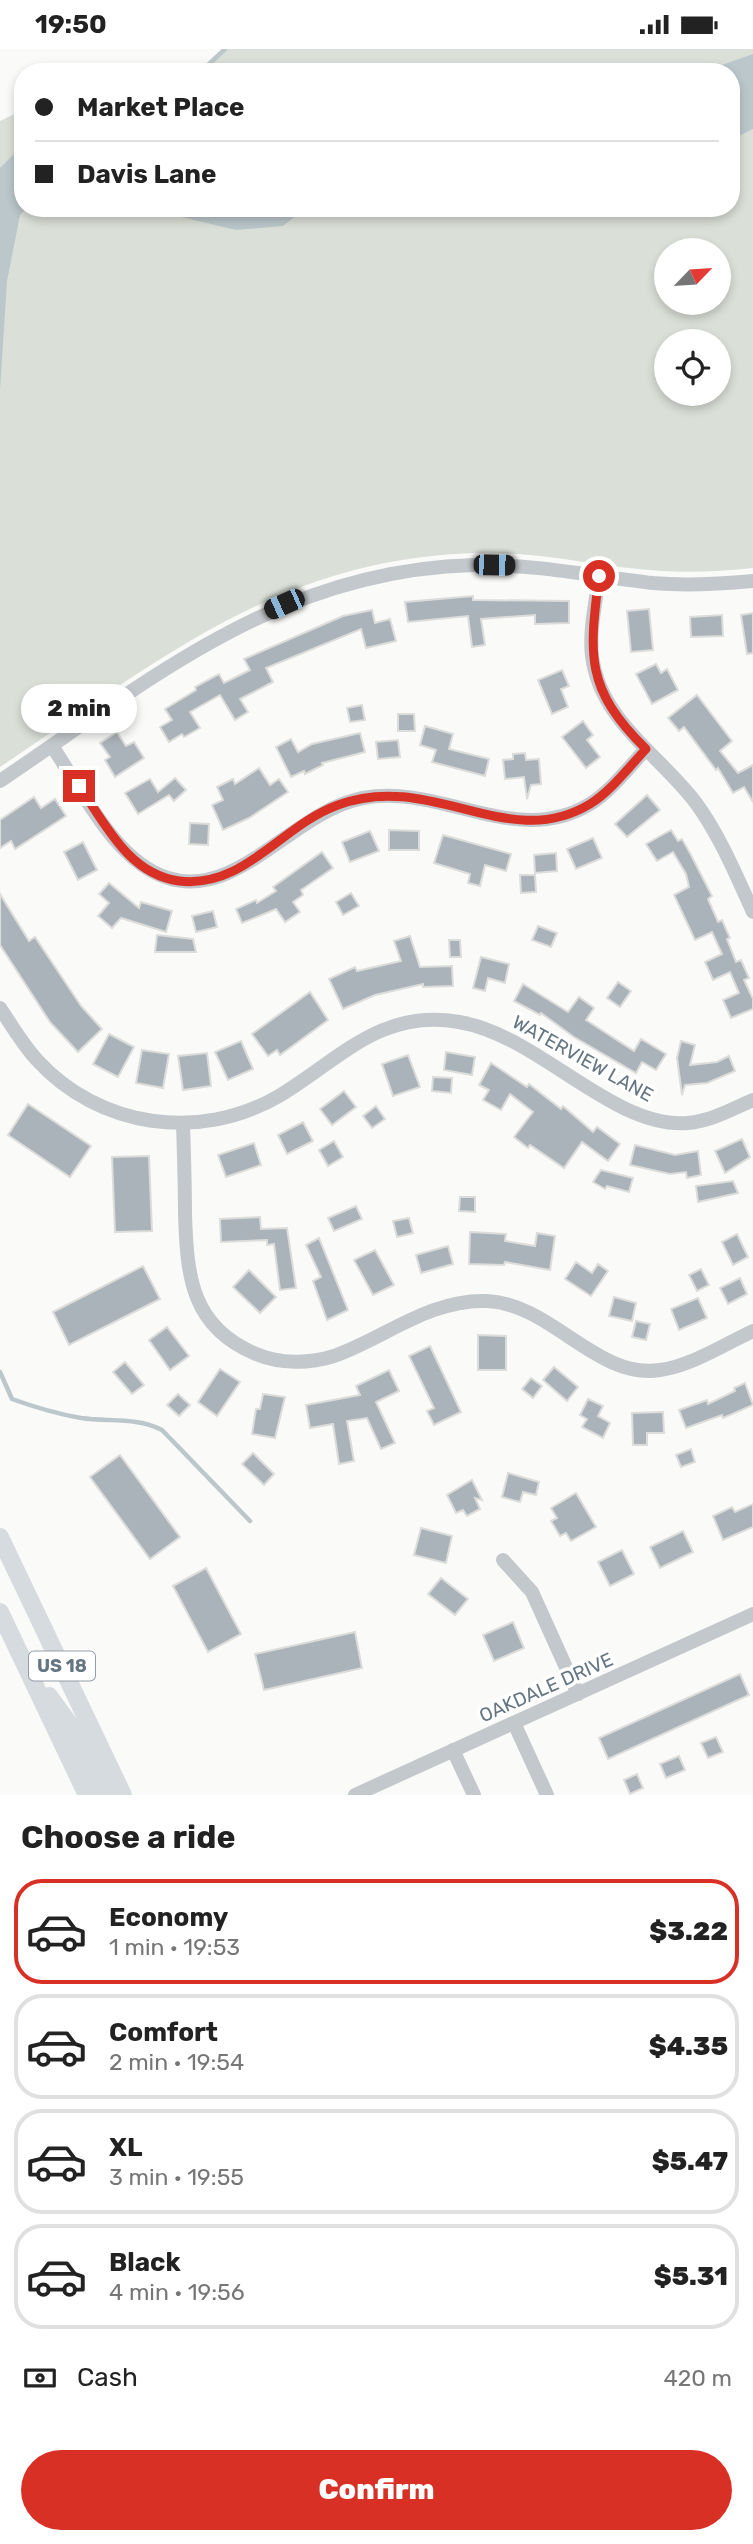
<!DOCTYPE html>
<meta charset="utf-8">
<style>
:root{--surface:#fff;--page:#f2f2f2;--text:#222;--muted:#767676;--line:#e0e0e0;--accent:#d93025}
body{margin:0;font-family:Rubik,sans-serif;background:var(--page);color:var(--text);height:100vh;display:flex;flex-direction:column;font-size:26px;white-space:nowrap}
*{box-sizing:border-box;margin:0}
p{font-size:23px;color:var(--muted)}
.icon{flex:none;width:38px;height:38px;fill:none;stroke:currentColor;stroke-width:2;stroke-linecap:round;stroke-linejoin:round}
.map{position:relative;height:1746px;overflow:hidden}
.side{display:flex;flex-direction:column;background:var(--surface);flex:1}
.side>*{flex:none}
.hud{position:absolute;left:14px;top:14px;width:726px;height:154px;border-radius:28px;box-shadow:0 4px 10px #0003;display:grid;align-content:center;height:154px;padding:0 21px;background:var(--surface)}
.needle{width:46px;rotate:65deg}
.buttons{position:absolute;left:654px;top:189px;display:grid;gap:14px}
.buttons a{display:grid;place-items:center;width:77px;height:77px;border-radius:50%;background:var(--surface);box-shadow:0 4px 10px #0003;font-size:35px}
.end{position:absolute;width:32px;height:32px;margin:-16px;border:9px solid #d93025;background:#fff;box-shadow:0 0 0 4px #fff}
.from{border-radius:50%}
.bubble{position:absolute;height:49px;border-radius:24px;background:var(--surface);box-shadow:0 4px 10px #0003;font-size:23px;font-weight:800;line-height:49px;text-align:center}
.car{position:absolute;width:21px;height:42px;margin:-21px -10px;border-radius:9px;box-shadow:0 0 5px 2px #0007;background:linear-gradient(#222 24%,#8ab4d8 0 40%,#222 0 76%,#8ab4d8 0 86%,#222 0)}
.hud b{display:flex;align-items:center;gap:24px;height:66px;font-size:26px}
.hud b+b{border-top:2px solid var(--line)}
.hud i{width:18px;height:18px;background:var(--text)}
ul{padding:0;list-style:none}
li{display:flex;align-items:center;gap:21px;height:105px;margin:0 14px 10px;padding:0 7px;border:4px solid var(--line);border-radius:28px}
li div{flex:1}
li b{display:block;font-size:26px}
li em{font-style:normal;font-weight:800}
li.active{border-color:var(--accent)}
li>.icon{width:63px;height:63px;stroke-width:1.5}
h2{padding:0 21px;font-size:32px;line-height:84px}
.pay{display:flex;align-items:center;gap:18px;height:77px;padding:0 21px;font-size:26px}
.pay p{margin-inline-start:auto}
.cta{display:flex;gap:14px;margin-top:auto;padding:14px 21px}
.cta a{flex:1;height:80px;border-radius:42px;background:var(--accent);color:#fff;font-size:28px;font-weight:800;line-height:80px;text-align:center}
.status{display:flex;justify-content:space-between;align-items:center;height:49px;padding:0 35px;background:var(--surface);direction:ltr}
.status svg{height:19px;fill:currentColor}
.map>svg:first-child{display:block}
.green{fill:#dadfd7;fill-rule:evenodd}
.water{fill:#bbc7cb}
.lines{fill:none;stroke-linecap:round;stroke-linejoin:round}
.stream{stroke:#bbc7cb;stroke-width:4.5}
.building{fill:#aab3b9;stroke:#dcdcda;stroke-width:2}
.minor{stroke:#c3c8cc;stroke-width:14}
.major{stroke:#d6dbdf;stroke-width:18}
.route{stroke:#d93025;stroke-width:9}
.labels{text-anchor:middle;stroke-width:7;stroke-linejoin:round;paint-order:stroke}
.shield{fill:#fff;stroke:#939fa8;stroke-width:2}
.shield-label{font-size:18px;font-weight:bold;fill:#657683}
.street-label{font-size:19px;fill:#657683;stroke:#fff}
</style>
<div class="status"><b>19:50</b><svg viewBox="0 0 49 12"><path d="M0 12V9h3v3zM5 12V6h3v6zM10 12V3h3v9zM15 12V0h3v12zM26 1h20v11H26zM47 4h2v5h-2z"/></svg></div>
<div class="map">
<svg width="753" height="1746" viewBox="0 0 753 1746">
<rect width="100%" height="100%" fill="#fafaf8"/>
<path class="green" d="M225,0H753V519C723,522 693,524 663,522C601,519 541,502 479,504C280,508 157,613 0,718V72L23,61V159H732V23H190L207,17ZM667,201H719V254H667ZM667,292H719V345H667Z"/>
<g class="water">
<polygon points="753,5 753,80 732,90 732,23 702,23"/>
<polygon points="23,96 23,159 27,159 20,166 7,232 0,341 0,119"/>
<polygon points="144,159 306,159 283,177 236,181"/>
</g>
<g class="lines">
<g class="stream">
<polyline points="190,23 207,17 225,0"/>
<path d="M0,1323L12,1350C34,1358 58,1365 81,1369C109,1373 137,1368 162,1381L250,1472"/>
</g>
</g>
<g class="building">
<polygon points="473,547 473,551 569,552 569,574 535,575 535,566 481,570 485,596 472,598 468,567 408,573 405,553"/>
<polygon points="649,560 653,601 631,603 627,562"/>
<polygon points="372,561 375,574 390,570 396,592 366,599 361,580 266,619 273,633 240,650 248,663 235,671 220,646 190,663 200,679 184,688 182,685 169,693 160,678 172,671 165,660 196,641 195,638 219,625 224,634 250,621 244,610 343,567"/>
<polygon points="753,564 753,604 747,605 741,566"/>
<polygon points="722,566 723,587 691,588 690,568"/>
<polygon points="656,615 661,624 667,620 678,641 652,655 636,625"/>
<polygon points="562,621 569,637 561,640 568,658 552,665 538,631"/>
<polygon points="697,646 732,692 720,702 738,724 753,716 753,753 744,738 733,744 718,719 716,721 684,678 679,682 668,669"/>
<polygon points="362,656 365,671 350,673 347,659"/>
<polygon points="398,665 414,665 415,682 398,682"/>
<polygon points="583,672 593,686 587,691 600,708 586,719 562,688"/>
<polygon points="425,677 453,685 449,700 489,710 485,727 432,713 436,701 420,696"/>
<polygon points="117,683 126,697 134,693 144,709 115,728 105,711 110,708 100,694"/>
<polygon points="360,684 365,703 322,714 323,716 305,725 304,722 291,728 276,698 291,690 298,703 312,695"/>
<polygon points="398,691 400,708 378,710 376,693"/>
<polygon points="525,704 526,711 539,710 541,735 531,736 527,750 524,728 505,730 503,711 513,710 513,705"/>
<polygon points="259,719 270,736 279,730 288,743 249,769 223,781 212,756 223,751 217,738 233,730 235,735"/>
<polygon points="175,729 186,741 174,752 169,746 138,765 125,744 150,730 158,743"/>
<polygon points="647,746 660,761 627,788 615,775"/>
<polygon points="34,748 41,759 55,750 66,767 15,800 11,792 0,799 0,771"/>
<polygon points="190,774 209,775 208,796 189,795"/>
<polygon points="389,781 419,782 419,801 389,801"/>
<polygon points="671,781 678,792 682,790 691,806 712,847 708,850 718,873 722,871 730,889 727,890 736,913 741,911 749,929 744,931 753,950 753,960 731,969 723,951 739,944 730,923 713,931 705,913 722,905 712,883 695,891 674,846 689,838 686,825 673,803 657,812 646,795"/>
<polygon points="370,782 379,802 350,813 342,793"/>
<polygon points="443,786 511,805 506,822 485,816 480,837 468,834 470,825 434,814"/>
<polygon points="593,789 602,809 576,820 567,800"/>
<polygon points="83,793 97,821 78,831 64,803"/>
<polygon points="322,803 333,819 301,841 303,846 293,853 300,863 285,873 276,860 242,874 236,860 256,851 257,854 276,842 273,838"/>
<polygon points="556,804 557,822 535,824 534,806"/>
<polygon points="520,826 535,826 536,843 521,844"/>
<polygon points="109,834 139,859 141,853 172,862 166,883 121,869 112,879 98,867 109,854 99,845"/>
<polygon points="351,844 359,857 343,866 336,853"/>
<polygon points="0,845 29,892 35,888 81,957 102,980 78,1003 50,973 0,896"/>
<polygon points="213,862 217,878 196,883 192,867"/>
<polygon points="538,877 557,884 551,898 532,891"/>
<polygon points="157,886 193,890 196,903 155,903"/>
<polygon points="410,887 420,918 452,917 453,937 423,938 423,935 375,946 343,960 329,930 355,918 357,922 401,912 394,892"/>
<polygon points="449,891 460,891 461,908 450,908"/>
<polygon points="481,908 509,915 505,934 488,929 485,942 473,939"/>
<polygon points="618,933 631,942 620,958 607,949"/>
<polygon points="523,935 568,963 579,948 594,959 586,971 634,1002 641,990 666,1005 656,1021 642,1013 636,1024 574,988 541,964 540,966 514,952"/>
<polygon points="310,943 328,971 280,1006 277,1001 268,1007 252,985"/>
<polygon points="109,985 134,998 118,1028 93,1015"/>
<polygon points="241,992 253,1020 228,1031 215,1003"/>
<polygon points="681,992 695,996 690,1016 717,1013 729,1007 735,1022 707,1034 685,1036 682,1046 677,1009"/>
<polygon points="142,1001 169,1005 163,1039 136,1034"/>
<polygon points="446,1003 475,1008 472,1026 444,1021"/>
<polygon points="207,1004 211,1037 183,1041 178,1007"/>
<polygon points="408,1006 420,1038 393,1047 382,1015"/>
<polygon points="491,1014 527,1038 529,1035 561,1060 563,1057 593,1083 597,1078 620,1095 608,1112 582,1093 564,1119 530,1096 528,1099 514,1088 533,1063 510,1045 501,1061 483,1051 489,1041 479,1036"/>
<polygon points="433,1028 452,1029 451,1044 432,1042"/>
<polygon points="344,1042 356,1058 332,1076 320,1060"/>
<polygon points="28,1055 91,1097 70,1128 8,1086"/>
<polygon points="376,1057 385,1070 372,1079 363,1067"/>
<polygon points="303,1073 313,1092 287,1105 278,1086"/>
<polygon points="742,1090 750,1108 725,1124 715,1102"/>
<polygon points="334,1092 343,1108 328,1117 319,1101"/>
<polygon points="254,1094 261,1116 226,1128 218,1106"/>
<polygon points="635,1096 675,1106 698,1102 701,1126 687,1129 686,1123 670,1125 630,1116"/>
<polygon points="149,1107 152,1182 115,1183 112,1108"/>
<polygon points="601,1121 633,1129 629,1143 607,1137 605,1140 593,1133"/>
<polygon points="733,1132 738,1144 698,1153 696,1137"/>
<polygon points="460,1148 475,1148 475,1163 459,1162"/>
<polygon points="356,1157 362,1170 334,1182 328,1169"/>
<polygon points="260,1168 261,1180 287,1179 296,1239 280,1241 274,1195 267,1196 267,1191 221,1193 220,1170"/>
<polygon points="409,1169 413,1184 397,1188 393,1172"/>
<polygon points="470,1183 506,1185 505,1192 535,1197 537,1184 555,1187 550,1221 505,1213 504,1216 469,1215"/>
<polygon points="737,1185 748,1208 733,1216 722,1193"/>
<polygon points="319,1189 348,1261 327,1271 313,1232 321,1228 306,1196"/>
<polygon points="448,1197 453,1215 421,1224 416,1206"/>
<polygon points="375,1201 394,1236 373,1246 354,1211"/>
<polygon points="576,1213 592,1224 598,1215 608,1222 591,1247 565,1230"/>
<polygon points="143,1217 160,1250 69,1296 53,1263"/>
<polygon points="701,1220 709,1236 697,1242 689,1226"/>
<polygon points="249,1221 276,1248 260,1264 233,1238"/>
<polygon points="740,1229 747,1245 728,1255 720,1239"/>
<polygon points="614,1248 636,1254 632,1272 609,1267"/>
<polygon points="698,1249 707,1269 679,1281 671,1260"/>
<polygon points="636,1272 650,1275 646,1291 632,1288"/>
<polygon points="167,1278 189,1307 170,1321 149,1291"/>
<polygon points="478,1286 506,1287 506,1321 478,1321"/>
<polygon points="430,1297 461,1363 434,1376 427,1362 434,1359 409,1307"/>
<polygon points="125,1313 144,1336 132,1345 113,1323"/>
<polygon points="554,1318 578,1338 567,1352 543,1331"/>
<polygon points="220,1320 240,1333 217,1367 198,1353"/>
<polygon points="389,1321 399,1342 376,1353 395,1394 381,1400 367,1369 347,1372 354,1412 339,1415 333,1375 310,1379 306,1356 360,1346 356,1337"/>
<polygon points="531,1329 542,1337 533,1349 522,1340"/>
<polygon points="745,1334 753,1356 723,1369 722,1366 686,1379 679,1361 707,1351 708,1355 735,1342 734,1339"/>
<polygon points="178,1345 190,1356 179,1367 167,1356"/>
<polygon points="263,1345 285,1348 275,1389 252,1385 256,1360 260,1360"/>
<polygon points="588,1350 603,1357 598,1367 610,1374 603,1389 582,1378 587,1370 580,1366"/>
<polygon points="663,1363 664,1384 647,1384 647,1396 633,1396 632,1364"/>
<polygon points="691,1400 695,1413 681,1418 676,1406"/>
<polygon points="253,1404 274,1425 264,1436 242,1415"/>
<polygon points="120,1406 180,1488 150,1510 90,1428"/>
<polygon points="508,1424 539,1433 536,1446 523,1443 520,1453 502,1448"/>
<polygon points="472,1431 482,1451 475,1449 480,1460 467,1467 463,1461 456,1464 447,1446"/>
<polygon points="576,1444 596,1478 571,1492 566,1484 560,1487 551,1472 557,1469 551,1459"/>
<polygon points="753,1455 753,1478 723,1491 713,1467 732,1458 735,1463"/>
<polygon points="421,1479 452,1487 446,1514 414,1506"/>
<polygon points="683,1482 693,1503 660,1519 650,1498"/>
<polygon points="622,1501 634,1525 610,1537 598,1513"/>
<polygon points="206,1519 241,1585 208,1603 173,1537"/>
<polygon points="441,1529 468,1550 455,1566 428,1545"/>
<polygon points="513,1573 524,1599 494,1612 483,1586"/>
<polygon points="355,1583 362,1619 264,1641 255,1605"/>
<polygon points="740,1625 749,1646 608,1710 599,1689"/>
<polygon points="716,1688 723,1703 708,1709 701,1694"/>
<polygon points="679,1707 685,1721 666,1729 660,1715"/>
<polygon points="637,1725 643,1739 630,1745 624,1731"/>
</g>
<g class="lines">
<g class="minor">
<path d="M599,527C596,553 589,581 592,607C600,672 660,706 696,754C720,787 736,826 753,863"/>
<path d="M52,697C82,741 115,813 168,829C238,851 294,762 363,749C441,734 516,800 590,755C611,742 629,718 646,700"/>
<path d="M0,732C153,629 280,521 474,516C534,515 593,527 653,534C686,537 720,535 753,532"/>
<path d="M0,959C12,977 23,996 37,1011C99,1079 200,1093 279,1047C339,1011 381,959 459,973C539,986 612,1080 688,1074C711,1072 732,1060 753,1051"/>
<path d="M183,1075C184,1105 185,1135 185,1165C187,1227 191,1278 256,1305C280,1315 309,1315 334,1307C385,1289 429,1250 487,1252C552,1255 597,1331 660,1321C691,1317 725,1295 753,1282"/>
<polyline points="503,1511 532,1543 578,1645"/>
<polyline points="514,1674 547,1746"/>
<polyline points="453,1701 474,1746"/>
<polyline points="355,1746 753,1565"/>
</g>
<g class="major">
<polyline points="0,1488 123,1746"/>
<polyline points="0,1563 87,1746"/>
<polyline points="49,1647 76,1684 104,1746"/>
</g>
</g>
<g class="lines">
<path class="route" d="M79,737C105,774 128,825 179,832C244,840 282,776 338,756C432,721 508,805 590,755C611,742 629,718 646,700C585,640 589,607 599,527"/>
</g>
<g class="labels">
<rect class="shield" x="29" y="1602.5" width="66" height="29" rx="5"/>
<g class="shield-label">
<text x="62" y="1623">US 18</text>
</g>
<g class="street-label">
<text transform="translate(583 1009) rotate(29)" y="7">WATERVIEW LANE</text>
<text transform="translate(546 1638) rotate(-24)" y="7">OAKDALE DRIVE</text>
</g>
</g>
</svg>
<div class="buttons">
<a><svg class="needle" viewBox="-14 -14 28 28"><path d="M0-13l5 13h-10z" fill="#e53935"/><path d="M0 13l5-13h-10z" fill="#767676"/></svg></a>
<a><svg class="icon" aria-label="locate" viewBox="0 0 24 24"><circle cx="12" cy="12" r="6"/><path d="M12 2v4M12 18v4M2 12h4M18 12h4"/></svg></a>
</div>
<i class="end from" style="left:599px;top:527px"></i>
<i class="end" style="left:79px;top:737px"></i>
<div class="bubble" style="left:21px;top:635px;width:116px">2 min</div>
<i class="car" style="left:494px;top:516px;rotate:91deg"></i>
<i class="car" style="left:284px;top:555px;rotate:246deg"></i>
<div class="hud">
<b><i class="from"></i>Market Place</b>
<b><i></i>Davis Lane</b>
</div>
</div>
<section class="side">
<h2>Choose a ride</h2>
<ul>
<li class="active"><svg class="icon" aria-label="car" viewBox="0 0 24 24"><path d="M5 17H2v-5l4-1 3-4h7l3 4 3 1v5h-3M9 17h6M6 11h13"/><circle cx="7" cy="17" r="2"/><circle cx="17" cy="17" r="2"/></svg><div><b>Economy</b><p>1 min · 19:53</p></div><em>$3.22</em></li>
<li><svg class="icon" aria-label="car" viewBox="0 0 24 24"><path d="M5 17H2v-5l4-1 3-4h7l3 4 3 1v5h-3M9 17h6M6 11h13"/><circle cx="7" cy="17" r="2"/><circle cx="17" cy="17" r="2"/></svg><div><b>Comfort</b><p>2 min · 19:54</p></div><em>$4.35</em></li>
<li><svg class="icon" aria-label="car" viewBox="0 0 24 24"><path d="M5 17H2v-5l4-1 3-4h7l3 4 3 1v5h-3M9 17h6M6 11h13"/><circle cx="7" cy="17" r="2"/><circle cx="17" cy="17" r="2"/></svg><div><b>XL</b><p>3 min · 19:55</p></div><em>$5.47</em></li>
<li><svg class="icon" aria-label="car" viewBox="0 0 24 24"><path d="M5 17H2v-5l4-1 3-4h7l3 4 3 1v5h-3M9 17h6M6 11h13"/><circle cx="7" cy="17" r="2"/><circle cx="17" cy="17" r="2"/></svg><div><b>Black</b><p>4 min · 19:56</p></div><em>$5.31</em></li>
</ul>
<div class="pay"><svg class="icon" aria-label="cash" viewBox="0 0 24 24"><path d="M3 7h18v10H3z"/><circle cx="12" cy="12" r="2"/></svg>Cash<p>420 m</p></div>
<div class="cta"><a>Confirm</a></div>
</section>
